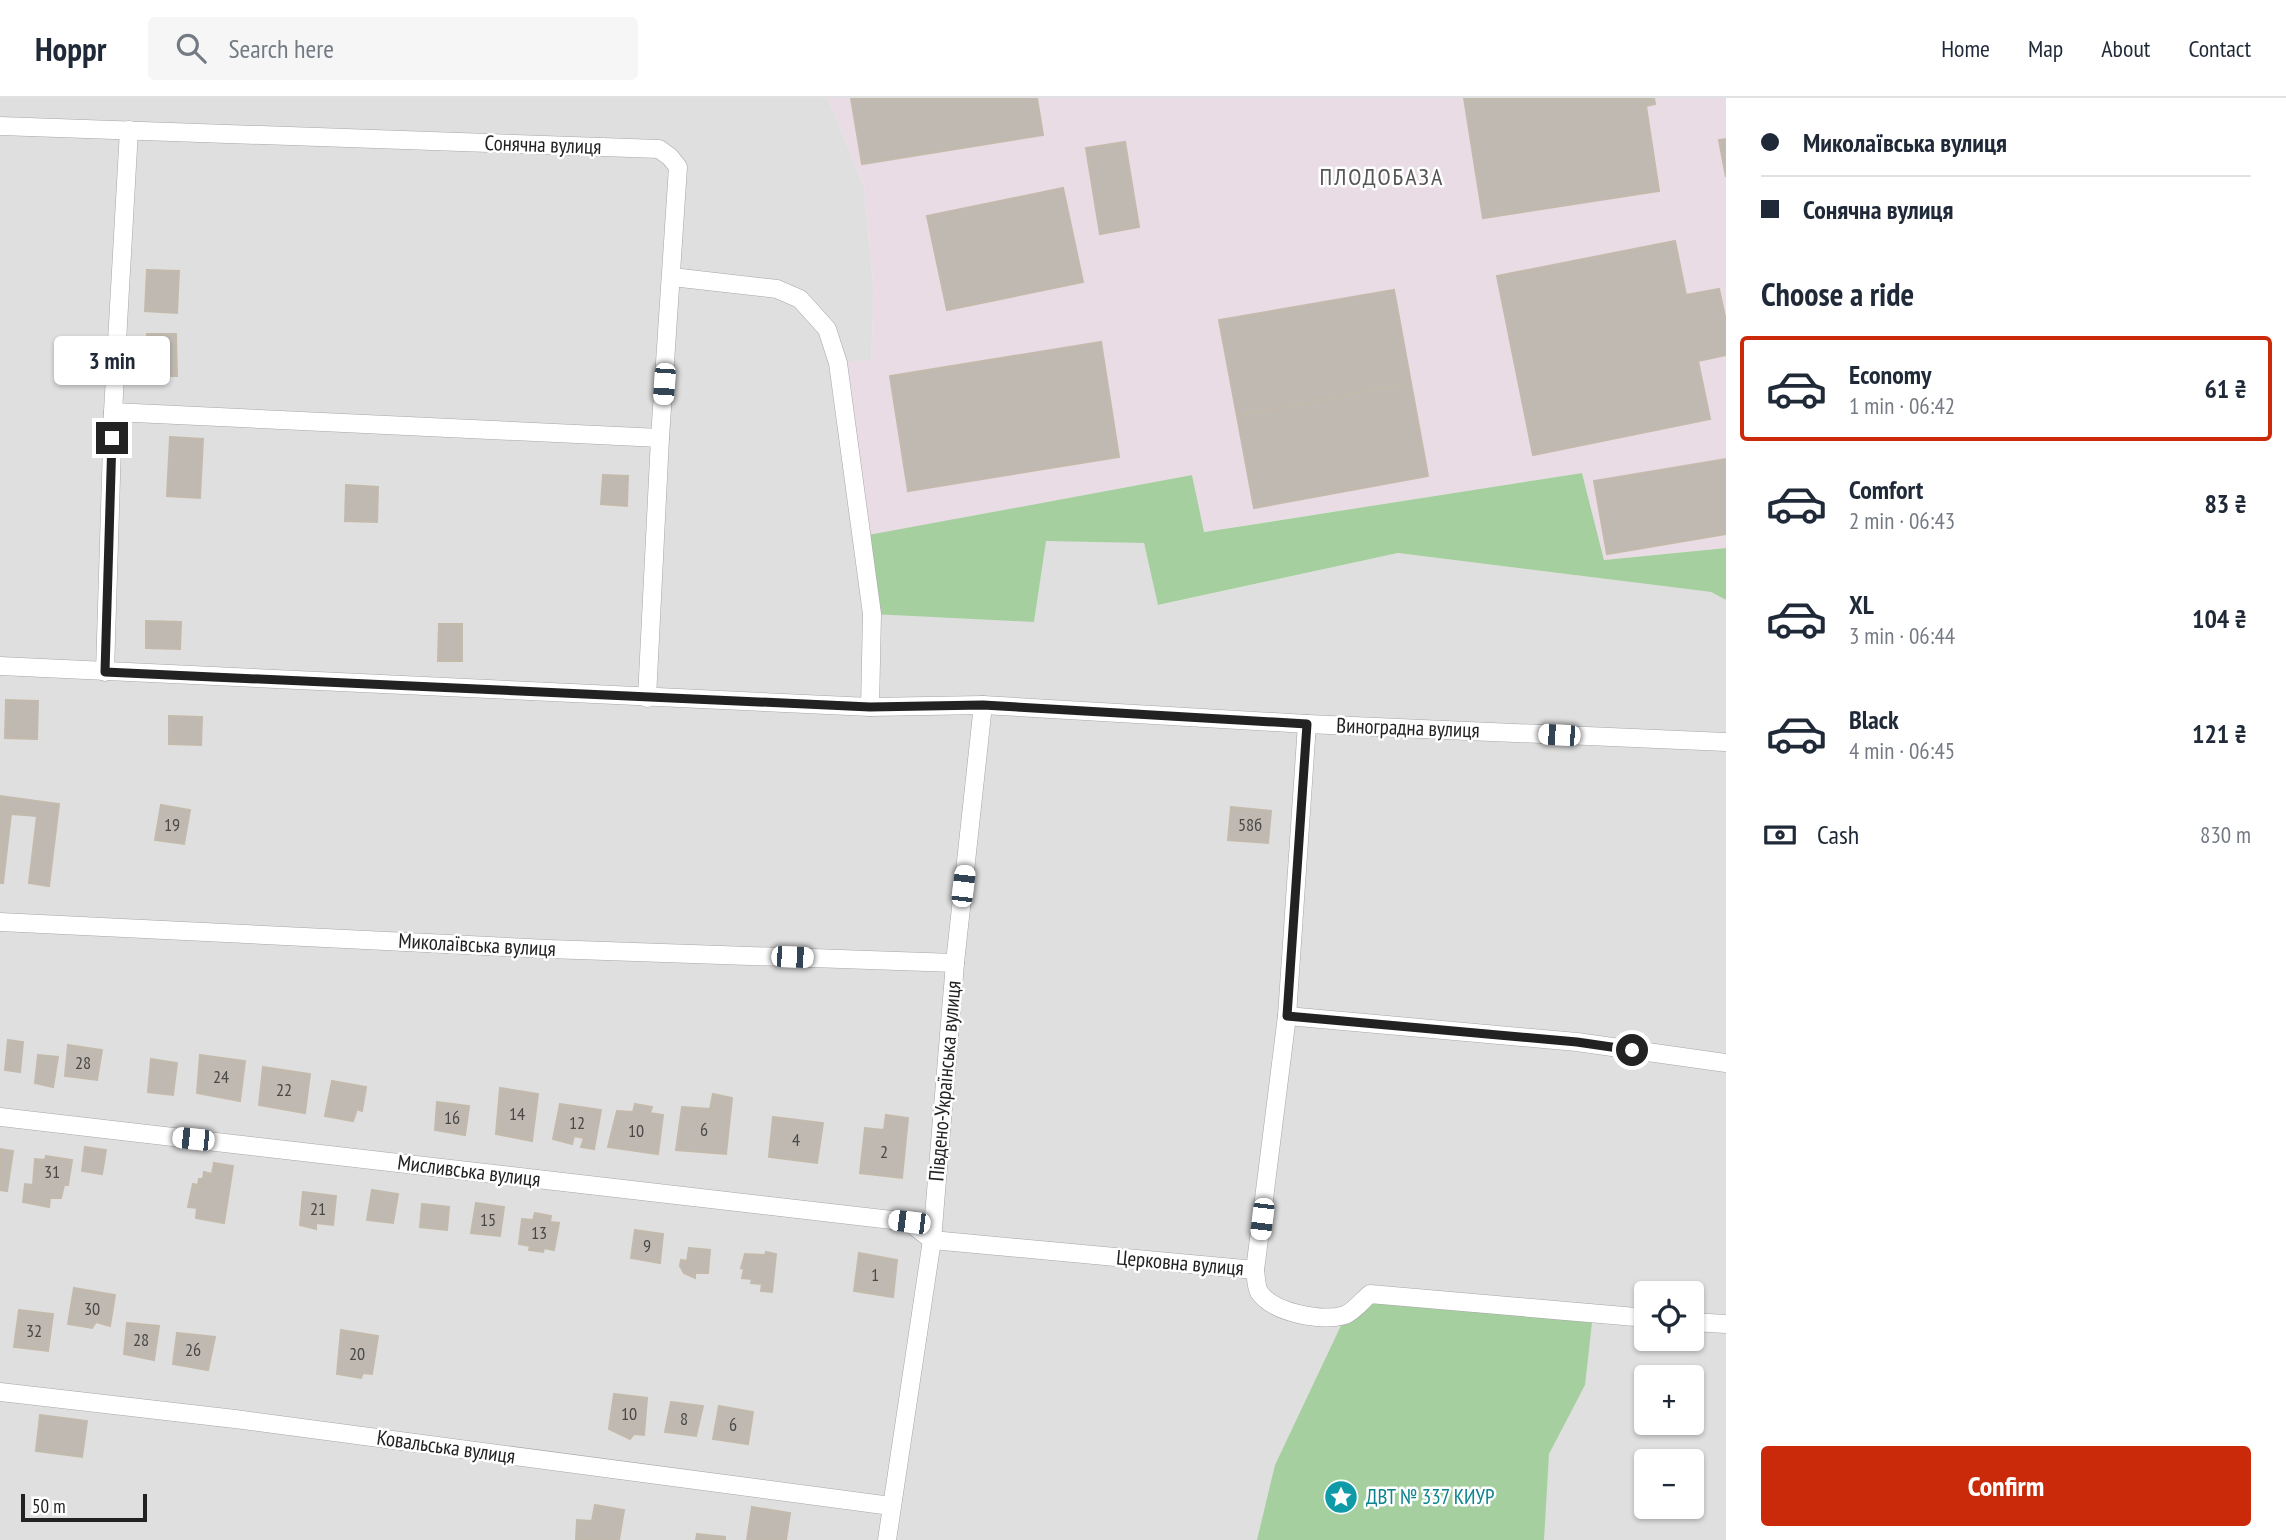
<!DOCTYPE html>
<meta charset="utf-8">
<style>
:root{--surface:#fff;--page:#f6f6f7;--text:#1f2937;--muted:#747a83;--line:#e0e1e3;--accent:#ca2a0a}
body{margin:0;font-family:"PT Sans Narrow",sans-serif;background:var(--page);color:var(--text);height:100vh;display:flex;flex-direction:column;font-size:26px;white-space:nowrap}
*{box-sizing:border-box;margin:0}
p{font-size:23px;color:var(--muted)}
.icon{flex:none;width:38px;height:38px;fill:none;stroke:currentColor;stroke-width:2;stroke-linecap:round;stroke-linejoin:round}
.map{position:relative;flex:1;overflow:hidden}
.panel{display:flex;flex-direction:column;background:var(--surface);width:560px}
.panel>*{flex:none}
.banner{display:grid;align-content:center;height:154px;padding:0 35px;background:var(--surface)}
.tools{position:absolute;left:1634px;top:1183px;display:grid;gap:14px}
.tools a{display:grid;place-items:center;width:70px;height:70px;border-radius:7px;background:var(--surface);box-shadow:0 2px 5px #0004;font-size:35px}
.scale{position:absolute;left:21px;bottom:18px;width:126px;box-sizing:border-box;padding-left:7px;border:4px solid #222;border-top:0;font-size:19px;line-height:24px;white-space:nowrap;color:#222;-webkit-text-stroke:5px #fff;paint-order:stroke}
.end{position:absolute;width:32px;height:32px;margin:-16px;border:9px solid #222;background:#fff;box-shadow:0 0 0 4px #fff}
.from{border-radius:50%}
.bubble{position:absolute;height:49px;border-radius:7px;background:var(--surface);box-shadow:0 2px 5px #0004;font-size:23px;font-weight:800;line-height:49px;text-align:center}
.car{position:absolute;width:21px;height:42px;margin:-21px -10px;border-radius:9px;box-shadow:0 0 5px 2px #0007;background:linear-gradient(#fff 24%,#345 0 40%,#fff 0 76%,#345 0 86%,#fff 0)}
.banner b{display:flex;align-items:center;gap:24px;height:66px;font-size:26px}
.banner b+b{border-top:2px solid var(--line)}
.banner i{width:18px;height:18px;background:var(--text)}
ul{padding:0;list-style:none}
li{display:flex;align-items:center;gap:21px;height:105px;margin:0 14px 10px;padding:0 21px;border:4px solid transparent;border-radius:7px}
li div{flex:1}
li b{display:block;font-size:26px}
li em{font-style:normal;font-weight:800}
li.current{border-color:var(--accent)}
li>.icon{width:63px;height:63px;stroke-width:1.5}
h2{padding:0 35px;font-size:32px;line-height:84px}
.pay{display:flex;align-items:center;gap:18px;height:77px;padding:0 35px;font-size:26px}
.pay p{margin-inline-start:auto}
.button{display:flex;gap:14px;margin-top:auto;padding:14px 35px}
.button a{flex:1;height:80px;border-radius:7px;background:var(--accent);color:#fff;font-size:28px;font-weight:800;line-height:80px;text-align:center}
header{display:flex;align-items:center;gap:42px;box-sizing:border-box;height:98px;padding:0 35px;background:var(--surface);border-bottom:2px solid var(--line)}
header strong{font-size:33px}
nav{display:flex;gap:38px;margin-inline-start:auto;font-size:24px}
.search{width:490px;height:63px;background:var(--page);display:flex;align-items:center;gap:18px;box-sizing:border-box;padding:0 24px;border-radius:7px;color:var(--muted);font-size:26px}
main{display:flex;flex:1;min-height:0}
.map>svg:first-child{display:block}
.residential{fill:#e0dfdf;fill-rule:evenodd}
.industrial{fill:#eadce5}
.forest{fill:#a6cfa0}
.building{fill:#bfb9b2;stroke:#c3baac;stroke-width:2}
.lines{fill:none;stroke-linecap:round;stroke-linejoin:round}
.minor-casing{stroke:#a6a6a6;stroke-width:19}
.minor{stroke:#fff;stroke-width:18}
.route{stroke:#222;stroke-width:9}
.labels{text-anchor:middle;stroke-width:5;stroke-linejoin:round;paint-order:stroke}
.number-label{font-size:18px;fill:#494846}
.street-label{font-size:21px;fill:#222;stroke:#fff}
.culture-label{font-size:21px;fill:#0d838f;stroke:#fff;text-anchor:start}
.quarter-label{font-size:24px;letter-spacing:2px;fill:#555;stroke:#fff}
</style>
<header>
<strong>Hoppr</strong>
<div class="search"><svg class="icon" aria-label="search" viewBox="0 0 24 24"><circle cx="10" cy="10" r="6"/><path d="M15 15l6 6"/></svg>Search here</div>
<nav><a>Home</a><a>Map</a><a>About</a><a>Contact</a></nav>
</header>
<main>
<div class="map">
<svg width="1726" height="1442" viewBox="0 0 1726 1442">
<rect width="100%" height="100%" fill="#f1f0e9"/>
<path class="residential" d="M0,0H828L864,89L874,195L871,263L838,265L1034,524L1045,442L1144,445L1159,507L1398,455L1711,494L1726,502V1442H0ZM1647,1195H1692V1241H1647ZM1647,1279H1692V1325H1647ZM1647,1363H1692V1409H1647Z"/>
<polygon class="industrial" points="828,0 1726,0 1726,450 1604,462 1582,375 1203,434 1192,377 863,438 838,265 871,262 874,195 864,89"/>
<g class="forest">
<polygon points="1582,375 1604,462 1726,450 1726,502 1711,494 1398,455 1158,507 1144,445 1046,443 1034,524 872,516 863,438 1192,377 1204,434"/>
<polygon points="1370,1196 1593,1216 1585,1287 1549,1356 1544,1442 1257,1442 1275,1367 1346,1217"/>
</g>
<g class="building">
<polygon points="851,0 1037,0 1043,37 862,66"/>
<polygon points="1464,0 1654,0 1655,6 1646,8 1659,93 1483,120"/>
<polygon points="1726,41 1726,79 1719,42"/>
<polygon points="1125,44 1139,129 1100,136 1086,50"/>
<polygon points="1063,90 1083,184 947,212 927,118"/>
<polygon points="1675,143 1686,197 1719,191 1726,223 1726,257 1698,263 1710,321 1533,357 1497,178"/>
<polygon points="147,172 179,173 177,215 145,213"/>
<polygon points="1394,192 1411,285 1237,318 1219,222"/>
<polygon points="147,236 176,236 177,278 147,278"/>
<polygon points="1101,244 1119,359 908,393 890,278"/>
<polygon points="1411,285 1428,378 1254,410 1237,318"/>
<polygon points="170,339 203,341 200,400 167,398"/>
<polygon points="1726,361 1726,436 1607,456 1594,383"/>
<polygon points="603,377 628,378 627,408 601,406"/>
<polygon points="346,387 378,389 377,424 345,423"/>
<polygon points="146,523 181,524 180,551 146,550"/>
<polygon points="439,526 462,526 462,563 438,563"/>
<polygon points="6,602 38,603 37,641 5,640"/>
<polygon points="169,618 202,619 201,647 169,646"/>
<polygon points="0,698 59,706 49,788 29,785 37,718 11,716 3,785 0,785"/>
<polygon points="161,707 190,712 184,746 155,742"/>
<polygon points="1231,709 1271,713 1268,745 1228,742"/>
<polygon points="8,942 23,944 20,974 5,972"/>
<polygon points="68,947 102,952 97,982 65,978"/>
<polygon points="38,957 58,959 53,989 35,985"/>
<polygon points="200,957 245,963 240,1003 197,995"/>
<polygon points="151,961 177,965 173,997 148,994"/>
<polygon points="263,969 310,976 305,1015 259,1007"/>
<polygon points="332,983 366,989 362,1013 357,1011 353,1023 325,1018"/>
<polygon points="500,990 538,996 532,1043 496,1036"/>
<polygon points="713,996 732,1000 726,1056 676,1052 682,1009 710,1011"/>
<polygon points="437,1004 469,1008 465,1037 435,1032"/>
<polygon points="560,1006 601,1012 594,1051 581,1049 584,1040 574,1038 572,1046 553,1041"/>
<polygon points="635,1006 652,1009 650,1015 663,1017 658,1056 608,1049 617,1013 633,1014"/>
<polygon points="886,1017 908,1020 902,1080 860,1075 865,1030 884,1032"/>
<polygon points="773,1019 823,1025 817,1065 769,1059"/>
<polygon points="85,1049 106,1052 102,1076 82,1073"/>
<polygon points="0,1051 13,1053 7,1093 0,1092"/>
<polygon points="46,1058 72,1062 68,1087 64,1087 61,1100 50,1100 49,1109 23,1104 25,1086 33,1087 35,1061 45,1062"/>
<polygon points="214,1065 233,1068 224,1125 196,1120 197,1110 188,1109 193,1086 198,1087 199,1081 203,1081 204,1074 212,1076"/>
<polygon points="372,1092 398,1096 393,1125 367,1122"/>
<polygon points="303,1094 336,1098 333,1127 316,1125 316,1131 300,1127"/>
<polygon points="476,1105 504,1109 500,1138 471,1135"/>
<polygon points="422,1106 449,1109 447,1132 420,1129"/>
<polygon points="535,1115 551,1118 550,1124 559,1125 554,1152 544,1150 543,1154 529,1152 530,1148 519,1146 522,1121 533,1122"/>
<polygon points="635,1132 663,1136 660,1165 631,1160"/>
<polygon points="689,1150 710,1152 708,1175 695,1175 695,1180 684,1175 680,1168 681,1162 687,1163"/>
<polygon points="766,1154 776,1156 772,1194 761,1193 762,1186 751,1185 752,1181 742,1180 744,1171 741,1170 745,1156 765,1157"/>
<polygon points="859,1155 897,1162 893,1199 854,1193"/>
<polygon points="74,1190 115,1197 110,1228 96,1224 92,1230 68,1226"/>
<polygon points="19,1212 53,1216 48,1253 14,1249"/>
<polygon points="127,1225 159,1228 154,1262 124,1256"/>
<polygon points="341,1232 378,1238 372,1276 363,1275 361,1280 337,1276"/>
<polygon points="177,1235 215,1239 208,1272 173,1266"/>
<polygon points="614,1296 647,1300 644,1337 634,1336 630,1341 609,1331"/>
<polygon points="671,1304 703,1308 696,1338 665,1334"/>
<polygon points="719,1308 753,1314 748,1346 713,1341"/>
<polygon points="40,1317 87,1323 82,1359 36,1353"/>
<polygon points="595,1407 624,1412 619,1442 576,1442 577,1422 592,1423"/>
<polygon points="752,1409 790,1415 786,1442 747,1442"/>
<polygon points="697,1436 725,1439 725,1442 696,1442"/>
</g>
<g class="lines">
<g class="minor-casing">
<g id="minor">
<polyline points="0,28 659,51 670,59 678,69 660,340 647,600"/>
<polyline points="672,179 777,191 800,201 827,231 838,265 872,516 870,609"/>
<polyline points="113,314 660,340"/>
<polyline points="0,568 870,609 983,607 1307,626 1726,644"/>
<polyline points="105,574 113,314 129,32"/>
<polyline points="0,824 548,851 955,865"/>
<polyline points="1287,918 1577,944 1726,965"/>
<polyline points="0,1019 909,1124 932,1142"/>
<path d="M932,1142L1255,1172C1256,1179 1256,1188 1259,1194C1273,1215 1322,1224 1345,1217C1353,1214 1363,1202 1370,1196L1647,1220"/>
<polyline points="1255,1172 1287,918 1307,626"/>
<polyline points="1692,1224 1726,1226"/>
<polyline points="0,1294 235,1321 891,1408"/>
<polyline points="887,1442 932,1142 955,865 983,607"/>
</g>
</g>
<use href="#minor" class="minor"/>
</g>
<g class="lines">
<polyline class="route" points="112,340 105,574 870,609 983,607 1307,626 1287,918 1577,944 1632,952"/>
</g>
<defs>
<g id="sight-disc" transform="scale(1.75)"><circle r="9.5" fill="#0f9aa8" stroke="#fff"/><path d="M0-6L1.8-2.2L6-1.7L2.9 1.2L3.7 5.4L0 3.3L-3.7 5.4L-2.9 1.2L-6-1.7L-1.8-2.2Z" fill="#fff"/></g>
</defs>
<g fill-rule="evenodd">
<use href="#sight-disc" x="1341" y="1399"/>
</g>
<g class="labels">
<g class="number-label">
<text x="172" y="733">19</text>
<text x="1250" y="733">58б</text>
<text x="83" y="971">28</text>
<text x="221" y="985">24</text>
<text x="284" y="998">22</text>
<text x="517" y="1022">14</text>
<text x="452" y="1026">16</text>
<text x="577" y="1031">12</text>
<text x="704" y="1038">6</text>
<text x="636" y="1039">10</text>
<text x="796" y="1048">4</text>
<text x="884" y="1060">2</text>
<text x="52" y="1080">31</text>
<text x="318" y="1117">21</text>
<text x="488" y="1128">15</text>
<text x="539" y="1141">13</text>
<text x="647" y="1154">9</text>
<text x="875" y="1183">1</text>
<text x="92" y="1217">30</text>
<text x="34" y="1239">32</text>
<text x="141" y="1248">28</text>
<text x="193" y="1258">26</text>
<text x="357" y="1262">20</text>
<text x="629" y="1322">10</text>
<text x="684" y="1327">8</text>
<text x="733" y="1333">6</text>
</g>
<g class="street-label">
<text transform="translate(543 47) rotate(2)" y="7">Сонячна вулиця</text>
<text transform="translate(1408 630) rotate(2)" y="7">Виноградна вулиця</text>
<text transform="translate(477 847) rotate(3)" y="7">Миколаївська вулиця</text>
<text transform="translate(945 983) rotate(-85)" y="7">Південо-Українська вулиця</text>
<text transform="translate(469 1073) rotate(7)" y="7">Мисливська вулиця</text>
<text transform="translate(1180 1165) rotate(5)" y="7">Церковна вулиця</text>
<text transform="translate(446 1349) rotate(8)" y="7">Ковальська вулиця</text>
</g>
<g class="culture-label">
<text x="1366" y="1406">ДВТ № 337 КИУР</text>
</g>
<g class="quarter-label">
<text x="1382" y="87">ПЛОДОБАЗА</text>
</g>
</g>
</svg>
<div class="tools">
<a><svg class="icon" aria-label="locate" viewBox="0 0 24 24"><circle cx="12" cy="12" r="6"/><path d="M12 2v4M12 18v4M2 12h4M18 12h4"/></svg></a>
<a>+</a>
<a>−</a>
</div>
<div class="scale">50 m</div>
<i class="end from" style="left:1632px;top:952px"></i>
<i class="end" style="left:112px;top:340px"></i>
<div class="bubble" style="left:54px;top:238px;width:116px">3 min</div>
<i class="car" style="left:664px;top:286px;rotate:184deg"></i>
<i class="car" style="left:1559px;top:637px;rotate:273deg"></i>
<i class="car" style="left:963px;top:788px;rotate:7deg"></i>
<i class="car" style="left:792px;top:859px;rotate:92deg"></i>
<i class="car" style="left:193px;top:1041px;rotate:276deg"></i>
<i class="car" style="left:1262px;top:1121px;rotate:187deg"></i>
<i class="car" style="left:909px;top:1124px;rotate:277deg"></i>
</div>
<section class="panel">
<div class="banner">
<b><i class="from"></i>Миколаївська вулиця</b>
<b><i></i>Сонячна вулиця</b>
</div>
<h2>Choose a ride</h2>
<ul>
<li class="current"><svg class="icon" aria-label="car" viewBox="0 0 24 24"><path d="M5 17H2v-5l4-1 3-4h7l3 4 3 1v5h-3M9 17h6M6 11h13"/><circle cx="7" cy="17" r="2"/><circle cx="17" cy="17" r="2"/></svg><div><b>Economy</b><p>1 min · 06:42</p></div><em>61 ₴</em></li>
<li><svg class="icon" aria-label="car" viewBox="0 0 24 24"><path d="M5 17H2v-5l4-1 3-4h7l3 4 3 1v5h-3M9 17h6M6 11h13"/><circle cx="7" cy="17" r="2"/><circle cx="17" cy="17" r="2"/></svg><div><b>Comfort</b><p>2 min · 06:43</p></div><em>83 ₴</em></li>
<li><svg class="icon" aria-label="car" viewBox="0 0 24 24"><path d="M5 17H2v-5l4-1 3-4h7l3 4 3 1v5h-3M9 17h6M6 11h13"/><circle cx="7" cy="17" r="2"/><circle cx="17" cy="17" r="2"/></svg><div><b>XL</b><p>3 min · 06:44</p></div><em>104 ₴</em></li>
<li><svg class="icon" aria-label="car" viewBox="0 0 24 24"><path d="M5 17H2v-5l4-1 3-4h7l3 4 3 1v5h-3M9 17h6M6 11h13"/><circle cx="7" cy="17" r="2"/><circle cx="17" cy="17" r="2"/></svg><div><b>Black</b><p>4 min · 06:45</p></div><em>121 ₴</em></li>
</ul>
<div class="pay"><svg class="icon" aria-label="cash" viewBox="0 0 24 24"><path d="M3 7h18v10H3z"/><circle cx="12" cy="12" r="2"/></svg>Cash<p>830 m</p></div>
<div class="button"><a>Confirm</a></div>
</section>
</main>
